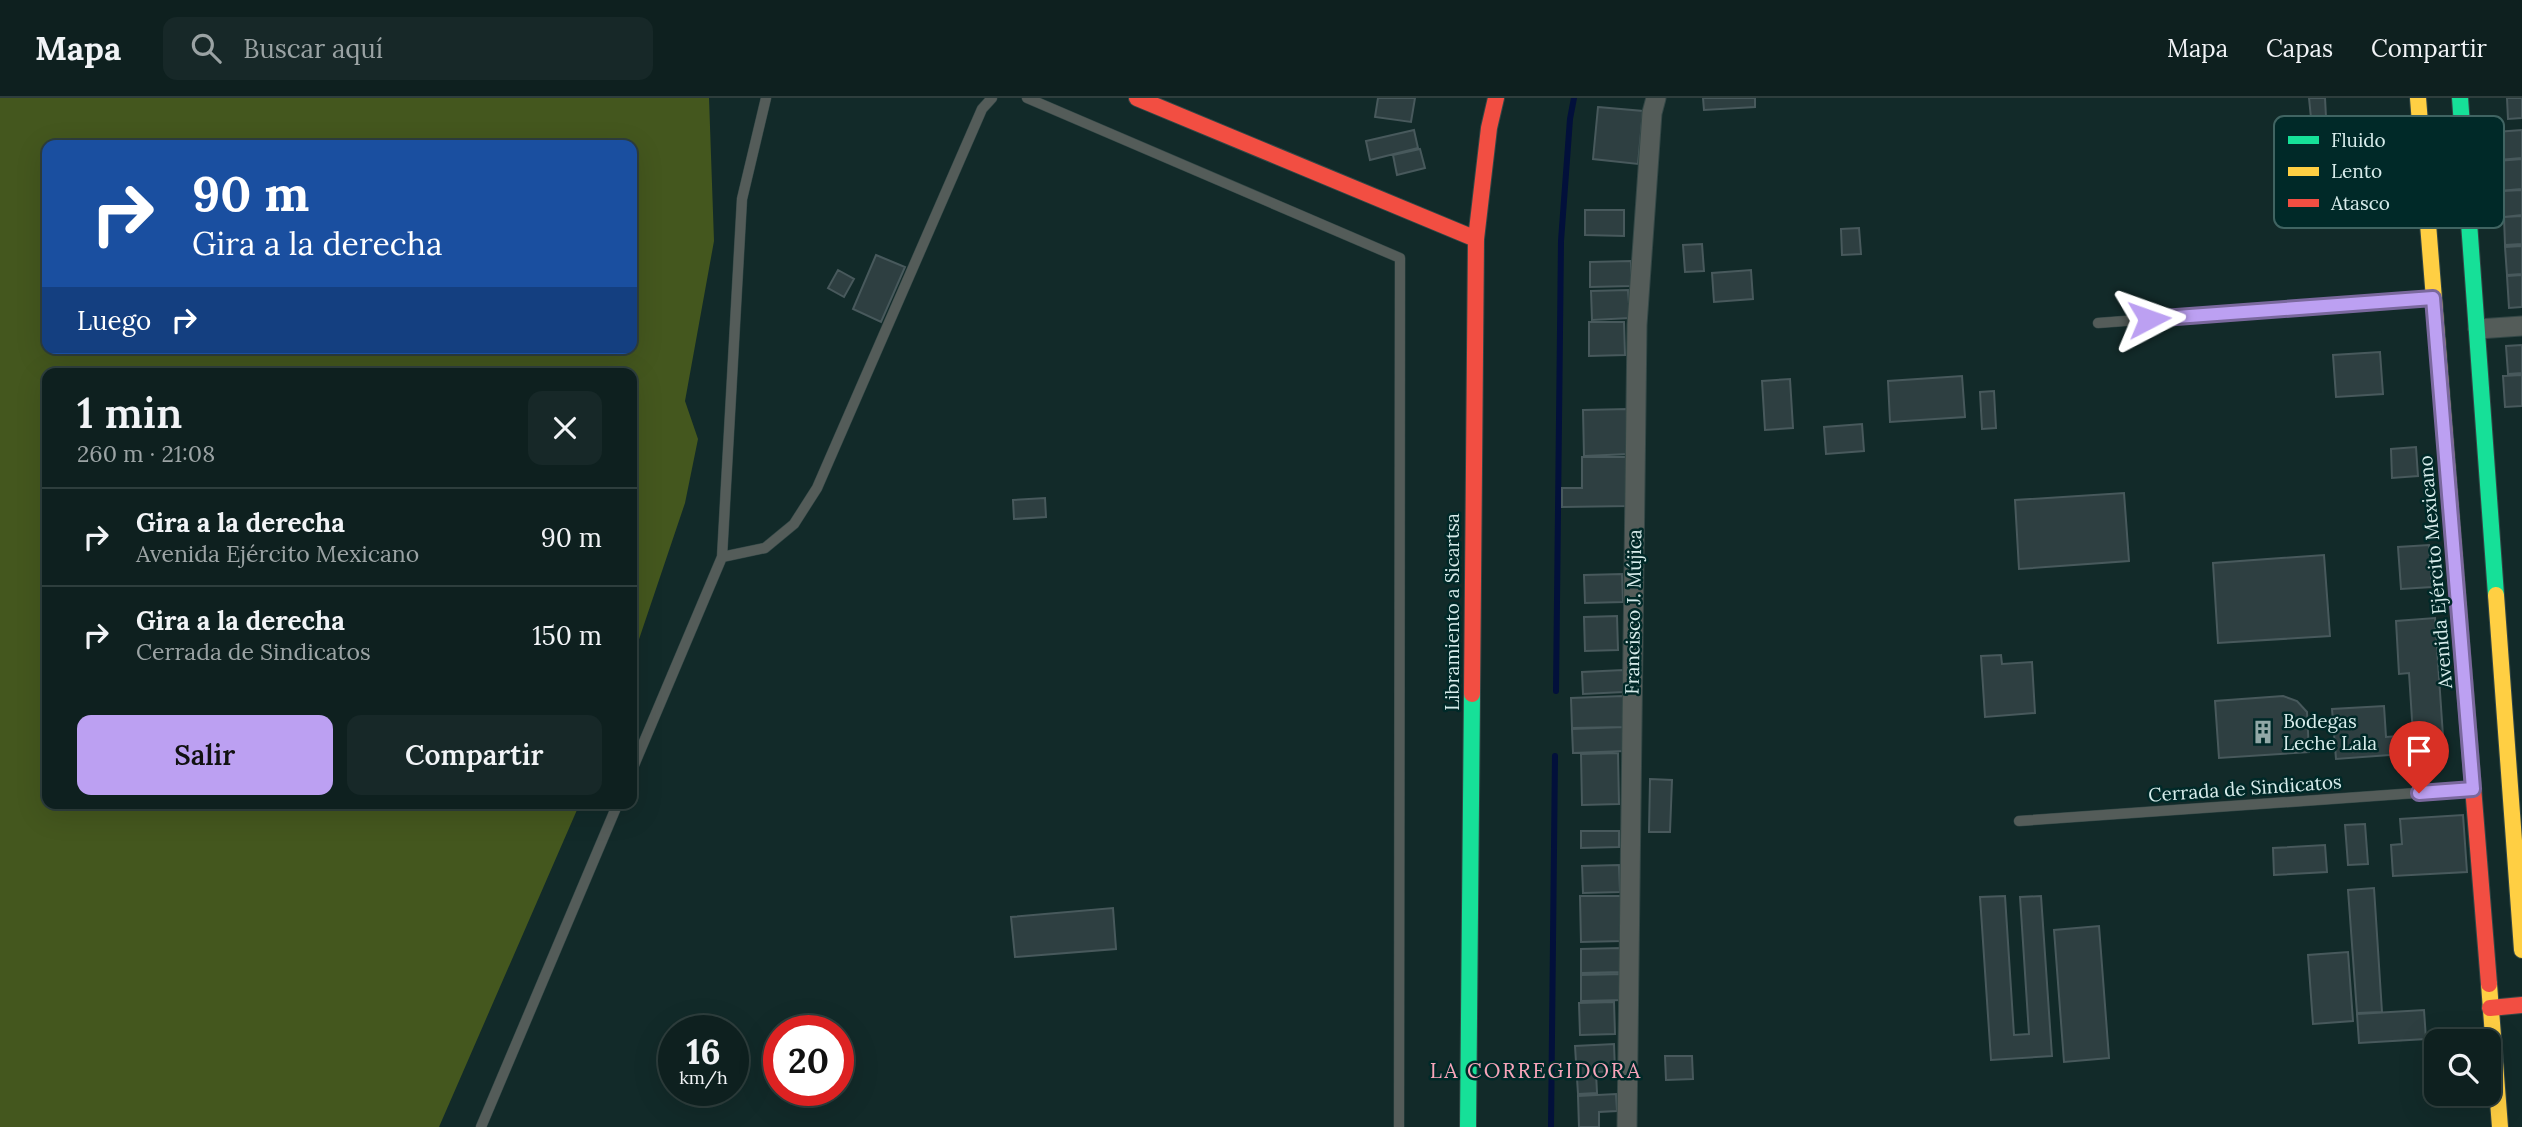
<!DOCTYPE html>
<html lang="es">
<meta charset="utf-8">
<style>
:root{--surface:#0e201f;--page:#172828;--text:#f1f3f6;--muted:#9ba3a4;--line:#2e3e3d;--accent:#bca0f2}
body{margin:0;font-family:Lora,serif;background:var(--page);color:var(--text);height:100vh;display:flex;flex-direction:column;font-size:26px;white-space:nowrap}
*{box-sizing:border-box;margin:0}
p{font-size:23px;color:var(--muted)}
.icon{flex:none;width:38px;height:38px;fill:none;stroke:currentColor;stroke-width:2;stroke-linecap:round;stroke-linejoin:round}
.map{position:relative;flex:1;overflow:hidden}
.panel{position:absolute;left:42px;top:270px;width:595px;height:441px;display:flex;flex-direction:column;background:var(--surface);border-radius:14px;box-shadow:0 7px 28px #0002,0 0 0 2px var(--line)}
.panel>*{flex:none}
.hud{position:absolute;left:42px;top:42px;width:595px;height:214px;border-radius:14px;box-shadow:0 7px 28px #0002,0 0 0 2px var(--line);background:#1a4fa0;color:#fff;overflow:hidden}
.controls{position:absolute;left:2424px;top:931px;display:grid;gap:14px}
.controls a{display:grid;place-items:center;width:77px;height:77px;border-radius:14px;background:var(--surface);box-shadow:0 7px 28px #0002,0 0 0 2px var(--line);font-size:35px}
.speed{position:absolute;left:658px;top:917px;display:flex;gap:14px;font-size:35px;font-weight:700;text-align:center}
.speed>*{display:grid;place-content:center;width:91px;height:91px;border-radius:50%;background:var(--surface);box-shadow:0 7px 28px #0002,0 0 0 2px var(--line);line-height:1}
.speed small{font-size:18px;font-weight:400}
.speed .limit{border:10px solid #d22;background:#fff;color:#111}
.pin{position:absolute;display:grid;place-items:center;width:60px;height:60px;color:#fff;margin:-72px -30px;border-radius:50% 50% 50% 0;rotate:-45deg;box-shadow:0 0 7px #0007}
.pin .icon{rotate:45deg}
.me{position:absolute;width:77px;margin:-38px;rotate:86deg;stroke-linejoin:round;filter:drop-shadow(0 0 5px #0008)}
.turn{display:flex;align-items:center;gap:24px;height:147px;padding:0 35px;font-size:32px}
.turn .icon{width:91px;height:91px;stroke-width:2.5}
.turn b{display:block;font-size:49px;line-height:60px}
.then{display:flex;align-items:center;height:66px;padding:0 35px;background:#0003;gap:14px;font-size:26px}
.round{display:grid;place-items:center;flex:none;width:74px;height:74px;border-radius:14px;background:var(--page)}
.head{display:flex;align-items:center;justify-content:space-between;height:119px;padding:0 35px}
h1{font-size:42px;font-weight:600;line-height:52px}
.action{display:flex;gap:14px;margin-top:auto;padding:14px 35px}
.action a{flex:1;height:80px;border-radius:14px;background:var(--accent);color:#111;font-size:28px;font-weight:600;line-height:80px;text-align:center}
.action a+a{background:var(--page);color:var(--text)}
ul{padding:0;list-style:none}
li{display:flex;align-items:center;gap:21px;height:98px;padding:0 35px;border-top:2px solid var(--line)}
li div{flex:1}
li b{display:block;font-size:26px}
li em{font-style:normal}
header{display:flex;align-items:center;gap:42px;box-sizing:border-box;height:98px;padding:0 35px;background:var(--surface);border-bottom:2px solid var(--line)}
header strong{font-size:33px}
nav{display:flex;gap:38px;margin-inline-start:auto;font-size:24px}
.search{width:490px;height:63px;background:var(--page);display:flex;align-items:center;gap:18px;box-sizing:border-box;padding:0 24px;border-radius:14px;color:var(--muted);font-size:26px}
.map>svg:first-child{display:block}
.green{fill:#44571e;fill-rule:evenodd}
.lines{fill:none;stroke-linecap:round;stroke-linejoin:round}
.stream{stroke:#02103b;stroke-width:6}
.building{fill:#2e3f41;stroke:#48595c;stroke-width:2}
.lane-casing{stroke:#334746;stroke-width:11}
.street-casing{stroke:#334746;stroke-width:21}
.fast-casing{stroke:#334746;stroke-width:18}
.slow-casing{stroke:#334746;stroke-width:18}
.jam-casing{stroke:#334746;stroke-width:18}
.lane{stroke:#545c59;stroke-width:10}
.street{stroke:#545c59;stroke-width:19}
.fast{stroke:#16e098;stroke-width:16}
.slow{stroke:#ffcf43;stroke-width:16}
.jam{stroke:#f24e42;stroke-width:16}
.route-casing{stroke:#7a689d;stroke-width:18}
.route{stroke:#bca0f2;stroke-width:12}
.labels{text-anchor:middle;dominant-baseline:central;stroke-width:5;stroke-linejoin:round;paint-order:stroke}
.street-label{font-size:19px;fill:#d7eceb;stroke:#002928}
.poi-label{font-size:19px;fill:#d7eceb;stroke:#002928;text-anchor:start}
.neighbourhood-label{font-size:21px;letter-spacing:2px;fill:#f7a5ba;stroke:#002928}
.key{fill:#002928;stroke:#406462;stroke-width:2}
.key-label{font-size:19px;fill:#d7eceb}
</style>
<header>
<strong>Mapa</strong>
<div class="search"><svg class="icon" aria-label="search" viewBox="0 0 24 24"><circle cx="10" cy="10" r="6"/><path d="M15 15l6 6"/></svg>Buscar aquí</div>
<nav><a>Mapa</a><a>Capas</a><a>Compartir</a></nav>
</header>
<div class="map">
<svg width="2522" height="1029" viewBox="0 0 2522 1029">
<rect width="100%" height="100%" fill="#122a29"/>
<!-- green -->
<path class="green" d="M0,0H709L714,143L685,303L698,341L685,405L632,562V275H47V705H580L439,1029H0ZM47,47H632V250H47Z"/>
<g class="lines">
<!-- stream -->
<path class="stream" d="M1556,593L1561,143L1570,21L1574,0
M1551,1029L1555,658"/>
</g>
<!-- building -->
<path class="building" d="M1378,0H1415L1411,24L1375,19Z
M1703,0H1755V9L1704,12Z
M2309,0H2325L2326,19L2311,20Z
M2507,0H2522V20L2508,21Z
M1598,9L1643,13L1638,66L1593,61Z
M1414,32L1418,50L1370,62L1366,43Z
M2522,32V60L2498,62L2496,34Z
M1420,51L1425,70L1397,77L1393,57Z
M2522,61V91L2498,93L2497,63Z
M2522,92V117L2504,119L2503,93Z
M1585,112H1624V138L1585,137Z
M2522,118V146L2505,147L2504,119Z
M1859,130L1861,156L1842,157L1841,131Z
M1702,146L1704,173L1685,174L1683,147Z
M2522,148V176L2507,177L2505,149Z
M876,157L905,169L881,224L853,211Z
M1631,163V188L1590,189V164Z
M838,172L854,181L844,199L828,190Z
M1751,172L1753,201L1714,204L1712,175Z
M2522,177V209L2509,210L2507,178Z
M1628,192L1630,220L1592,222L1591,193Z
M1589,224H1624L1625,257L1589,258Z
M2522,247V275L2508,276L2506,248Z
M2380,254L2383,296L2336,299L2333,257Z
M2522,277V308L2505,309L2503,278Z
M1962,278L1965,319L1890,324L1888,283Z
M1790,281L1793,330L1765,332L1762,283Z
M1994,293L1996,330L1982,331L1980,294Z
M1628,311L1629,356L1584,358L1583,312Z
M1862,326L1864,353L1826,356L1824,329Z
M2416,349L2418,378L2392,380L2391,351Z
M1582,359H1628L1629,408L1562,409V390H1582Z
M2124,395L2129,463L2019,471L2015,402Z
M1045,400L1046,419L1014,421L1013,402Z
M2429,447L2432,489L2401,491L2398,449Z
M2324,457L2330,538L2218,545L2213,465Z
M1622,476L1623,504L1585,505L1584,477Z
M1617,518L1618,552L1585,553L1584,519Z
M2435,520L2444,653L2336,661L2332,611L2384,608L2386,639L2413,637L2409,575L2399,576L2396,523Z
M2001,557L2002,566L2032,564L2035,615L1985,619L1981,558Z
M1623,572L1624,594L1583,596L1582,574Z
M1623,598L1624,629L1572,630L1571,600Z
M2283,598L2297,603L2307,614L2309,654L2219,660L2215,603Z
M1624,629L1625,653L1573,655L1572,631Z
M1618,655L1619,706L1582,707L1581,656Z
M1650,681L1672,682L1670,734H1649Z
M2463,717L2467,774L2393,778L2391,747L2402,746L2400,721Z
M2365,726L2368,766L2348,767L2345,727Z
M1581,733H1619V749L1581,750Z
M2325,747L2327,774L2274,777L2273,750Z
M1619,767L1620,794L1583,795L1582,768Z
M2374,790L2382,914L2357,915L2348,792Z
M1580,798H1621L1622,843L1581,844Z
M2005,798L2014,937L2029,936L2020,799L2041,798L2052,958L1991,962L1980,799Z
M1113,810L1116,851L1015,859L1011,819Z
M2099,828L2109,960L2064,964L2054,832Z
M1621,850V874L1581,875V851Z
M2348,854L2353,923L2313,926L2308,857Z
M1624,876V902L1581,903V877Z
M1614,904L1615,936L1580,937L1579,905Z
M2424,912L2426,941L2359,945L2357,916Z
M1614,946L1615,973L1596,974L1597,995L1578,996L1575,948Z
M1665,958H1692L1693,981L1666,982Z
M1616,996L1617,1013L1599,1014V1029H1579L1578,998Z"/>
<g class="lines">
<!-- lane casing -->
<g class="lane-casing">
<path id="lane" d="M1027,0L1400,160L1399,1029
M2098,225L2433,200
M722,459L765,450L794,426L817,390L982,11L992,0
M632,672L722,459L742,101L766,0
M2019,723L2472,691
M481,1029L618,705"/>
</g>
<!-- street casing -->
<g class="street-casing">
<path id="street" d="M2478,231L2522,228
M1627,1029L1637,227L1652,15L1656,0"/>
</g>
<!-- fast casing -->
<g class="fast-casing">
<path id="fast" d="M2460,0L2496,497
M1468,1029L1472,596"/>
</g>
<!-- slow casing -->
<g class="slow-casing">
<path id="slow" d="M2418,0L2462,553
M2496,497L2522,852
M2489,886L2500,1029"/>
</g>
<!-- jam casing -->
<g class="jam-casing">
<path id="jam" d="M1137,0L1476,141
M2462,553L2489,886
M1472,596L1476,141L1489,30L1496,0
M2490,910L2522,907"/>
</g>
<!-- lane -->
<use href="#lane" class="lane"/>
<!-- street -->
<use href="#street" class="street"/>
<!-- fast -->
<use href="#fast" class="fast"/>
<!-- slow -->
<use href="#slow" class="slow"/>
<!-- jam -->
<use href="#jam" class="jam"/>
</g>
<g class="lines">
<!-- route casing -->
<g class="route-casing">
<path id="route" d="M2149,221L2433,200L2473,691L2419,695"/>
</g>
<!-- route -->
<use href="#route" class="route"/>
</g>
<!-- icons -->
<defs>
<g id="building-bare" transform="scale(1.89)"><path d="M-4-6H4V6H1V3H-1V6H-4ZM-2.5-4.3h1.7v1.8h-1.7ZM.8-4.3h1.7v1.8H.8ZM-2.5-1h1.7V.8h-1.7ZM.8-1h1.7V.8H.8Z" fill="#92a8a7" stroke="#002928" stroke-width="2.5" paint-order="stroke"/></g>
</defs>
<g fill-rule="evenodd">
<use href="#building-bare" x="2263" y="634"/>
</g>
<g class="labels">
<!-- street labels -->
<g class="street-label">
<text transform="translate(2435 474) rotate(-95)">Avenida Ejército Mexicano</text>
<text transform="translate(1452 514) rotate(-90)">Libramiento a Sicartsa</text>
<text transform="translate(1633 514) rotate(-89)">Francisco J. Mújica</text>
<text transform="translate(2245 690) rotate(-4)">Cerrada de Sindicatos</text>
</g>
<!-- poi labels -->
<g class="poi-label">
<text x="2283" y="623">Bodegas<tspan x="2283" dy="22">Leche Lala</tspan></text>
</g>
<!-- neighbourhood labels -->
<g class="neighbourhood-label">
<text x="1536" y="972">LA CORREGIDORA</text>
</g>
</g>
<!-- legend -->
<rect x="2274" y="18" width="230" height="112" rx="10" class="key"/>
<rect x="2288" y="38" width="31" height="8" fill="#16e098"/>
<rect x="2288" y="69" width="31" height="9" fill="#ffcf43"/>
<rect x="2288" y="101" width="31" height="8" fill="#f24e42"/>
<g class="key-label">
<text x="2331" y="49">Fluido</text>
<text x="2331" y="80">Lento</text>
<text x="2331" y="112">Atasco</text>
</g>
</svg>
<div class="controls">
<a><svg class="icon" aria-label="search" viewBox="0 0 24 24"><circle cx="10" cy="10" r="6"/><path d="M15 15l6 6"/></svg></a>
</div>
<div class="speed"><div>16<small>km/h</small></div><div class="limit">20</div></div>
<div class="pin" style="left:2419px;top:695px;background:#d93025"><svg class="icon" aria-label="arrive" viewBox="0 0 24 24"><path d="M6 21V4h12l-3 4 3 4H6"/></svg></div>
<svg class="me" style="left:2149px;top:221px" viewBox="-20 -20 40 40"><path d="M0-17L14 15 0 8-14 15z" fill="#bca0f2" stroke="#fff" stroke-width="4"/></svg>
<div class="hud">
<div class="turn"><svg class="icon" aria-label="right" viewBox="0 0 24 24"><path d="M7 20v-9h11M14 6l5 5-5 5"/></svg><div><b>90 m</b>Gira a la derecha</div></div>
<div class="then">Luego<svg class="icon" aria-label="right" viewBox="0 0 24 24"><path d="M7 20v-9h11M14 6l5 5-5 5"/></svg></div>
</div>
<section class="panel">
<div class="head"><div><h1>1 min</h1><p>260 m · 21:08</p></div><a class="round"><svg class="icon" aria-label="close" viewBox="0 0 24 24"><path d="M6 6l12 12M18 6L6 18"/></svg></a></div>
<ul>
<li><svg class="icon" aria-label="right" viewBox="0 0 24 24"><path d="M7 20v-9h11M14 6l5 5-5 5"/></svg><div><b>Gira a la derecha</b><p>Avenida Ejército Mexicano</p></div><em>90 m</em></li>
<li><svg class="icon" aria-label="right" viewBox="0 0 24 24"><path d="M7 20v-9h11M14 6l5 5-5 5"/></svg><div><b>Gira a la derecha</b><p>Cerrada de Sindicatos</p></div><em>150 m</em></li>
</ul>
<div class="action"><a>Salir</a><a>Compartir</a></div>
</section>
</div>
